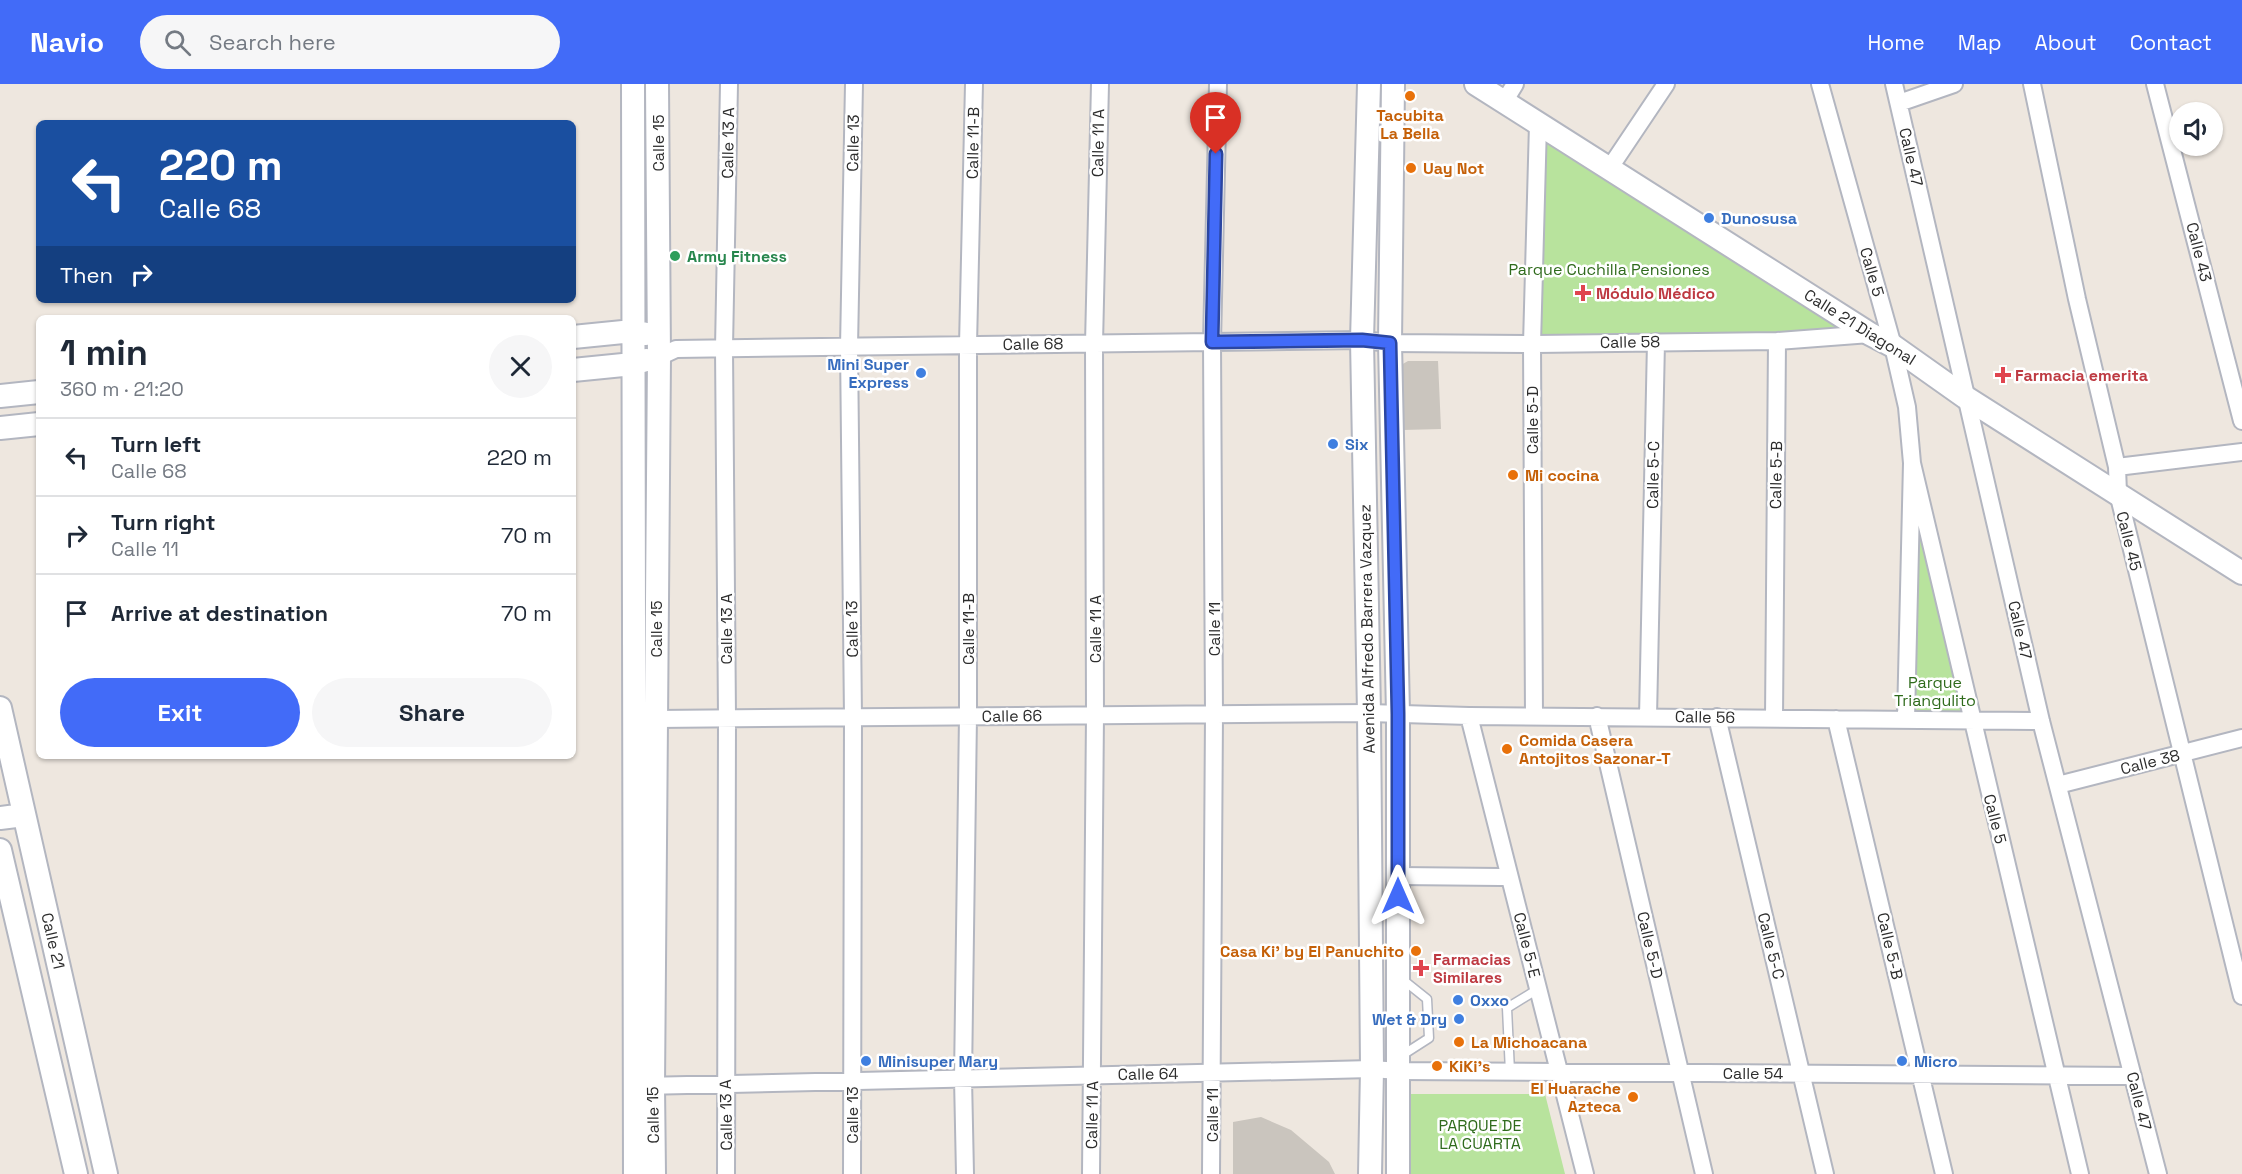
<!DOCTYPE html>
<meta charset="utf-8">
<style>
:root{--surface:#fff;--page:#f6f6f7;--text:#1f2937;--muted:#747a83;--line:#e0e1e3;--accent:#426bf8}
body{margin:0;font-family:"Space Grotesk",sans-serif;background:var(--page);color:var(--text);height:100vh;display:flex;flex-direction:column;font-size:22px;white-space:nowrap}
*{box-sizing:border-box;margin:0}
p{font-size:20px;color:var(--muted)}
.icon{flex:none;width:33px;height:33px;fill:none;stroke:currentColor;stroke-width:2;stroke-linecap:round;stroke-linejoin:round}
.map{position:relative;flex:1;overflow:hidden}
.panel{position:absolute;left:36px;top:231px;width:540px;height:444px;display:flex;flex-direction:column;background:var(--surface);border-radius:9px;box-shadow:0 2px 4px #0004}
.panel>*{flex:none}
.hud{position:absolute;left:36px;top:36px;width:540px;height:183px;border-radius:9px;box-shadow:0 2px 4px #0004;background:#1a4fa0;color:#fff;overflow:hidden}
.controls{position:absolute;left:2169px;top:18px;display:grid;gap:12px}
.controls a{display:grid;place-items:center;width:54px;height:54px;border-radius:50%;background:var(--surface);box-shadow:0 2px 4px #0004;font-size:30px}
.pin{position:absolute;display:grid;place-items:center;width:51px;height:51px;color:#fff;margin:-62px -26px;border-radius:50% 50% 50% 0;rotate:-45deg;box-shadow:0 0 6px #0007}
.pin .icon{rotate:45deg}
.me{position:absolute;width:66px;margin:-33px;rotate:0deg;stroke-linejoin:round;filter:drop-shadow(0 0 4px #0008)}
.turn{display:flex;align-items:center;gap:21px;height:126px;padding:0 24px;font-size:27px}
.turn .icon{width:78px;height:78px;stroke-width:2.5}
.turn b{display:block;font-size:42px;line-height:51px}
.then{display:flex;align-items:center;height:57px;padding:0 24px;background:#0003;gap:12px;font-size:22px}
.round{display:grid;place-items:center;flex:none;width:63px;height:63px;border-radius:32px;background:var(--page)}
.headline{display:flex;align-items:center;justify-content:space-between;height:102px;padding:0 24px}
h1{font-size:36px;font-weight:800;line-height:45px}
.action{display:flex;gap:12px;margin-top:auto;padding:12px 24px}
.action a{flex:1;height:69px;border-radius:36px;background:var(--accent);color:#fff;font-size:24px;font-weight:800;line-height:69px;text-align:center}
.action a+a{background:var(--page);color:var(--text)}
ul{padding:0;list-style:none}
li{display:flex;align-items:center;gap:18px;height:78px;padding:0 24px;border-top:2px solid var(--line)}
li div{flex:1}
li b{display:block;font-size:22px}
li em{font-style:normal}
header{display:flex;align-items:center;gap:36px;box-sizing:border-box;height:84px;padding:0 30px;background:var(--accent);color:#fff}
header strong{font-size:28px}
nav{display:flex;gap:33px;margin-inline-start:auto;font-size:21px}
.search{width:420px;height:54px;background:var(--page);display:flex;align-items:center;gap:15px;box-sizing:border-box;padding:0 21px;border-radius:33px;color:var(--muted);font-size:22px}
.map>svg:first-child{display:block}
.green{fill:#b8e39d}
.building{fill:#cac5be}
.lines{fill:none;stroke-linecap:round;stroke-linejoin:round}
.lane-casing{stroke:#b3b6c0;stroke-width:11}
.street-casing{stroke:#b3b6c0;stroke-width:20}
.secondary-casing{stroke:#b3b6c0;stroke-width:26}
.lane{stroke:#fff;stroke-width:8}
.street{stroke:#fff;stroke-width:16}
.secondary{stroke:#fff;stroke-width:22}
.route-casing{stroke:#2b46a1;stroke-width:15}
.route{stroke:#426bf8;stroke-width:10}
.food-dot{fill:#e8710a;stroke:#fff;stroke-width:2}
.shop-dot{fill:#3f7fe0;stroke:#fff;stroke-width:2}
.leisure-dot{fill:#2e9e5b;stroke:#fff;stroke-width:2}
.health-dot{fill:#e0444e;stroke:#fff;stroke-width:2}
.labels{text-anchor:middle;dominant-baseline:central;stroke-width:5;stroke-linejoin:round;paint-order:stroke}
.food-label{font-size:16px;font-weight:bold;fill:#c56008;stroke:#fff;text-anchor:start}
.street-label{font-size:16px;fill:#2d2d2d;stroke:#fff}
.shop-label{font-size:16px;font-weight:bold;fill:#366cbe;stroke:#fff;text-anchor:start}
.leisure-label{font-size:16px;font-weight:bold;fill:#27864d;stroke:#fff;text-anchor:start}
.park-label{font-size:16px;fill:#2f6b1c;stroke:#fff}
.health-label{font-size:16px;font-weight:bold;fill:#be3a42;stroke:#fff;text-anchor:start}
</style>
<header>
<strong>Navio</strong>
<div class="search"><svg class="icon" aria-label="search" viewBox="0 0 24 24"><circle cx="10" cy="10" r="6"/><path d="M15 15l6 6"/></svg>Search here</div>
<nav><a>Home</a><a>Map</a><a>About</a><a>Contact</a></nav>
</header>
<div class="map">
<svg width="2242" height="1090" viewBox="0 0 2242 1090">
<rect width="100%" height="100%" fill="#eee7df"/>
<!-- green -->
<path class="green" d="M1542,55L1628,109L1857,247L1536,260Z
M1917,427L1964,630H1911Z
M1405,1010H1545L1565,1090H1404Z"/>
<!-- building -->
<path class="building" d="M1408,277H1438L1441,345L1403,346L1401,281Z
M1261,1033L1291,1046L1329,1078L1335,1090H1233V1038Z"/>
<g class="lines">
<!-- lane casing -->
<g class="lane-casing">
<path id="lane" d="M1401,972L1429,954L1427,915L1402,895
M1510,988L1507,924L1538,905"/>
</g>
<!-- street casing -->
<g class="street-casing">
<path id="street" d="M1820,0L1893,262L1907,323L1912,379L1906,635
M1894,0L2041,637L2158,1090
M2032,0L2077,215L2117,383L2118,409L2242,912
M2155,0L2242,337
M1504,18L1515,0
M1899,19L1954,0
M1609,85L1666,0
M659,273L676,265L1362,256L1390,259L1536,260L1777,257L1870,250
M1912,379L2080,1090
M2117,383L2242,368
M1469,632L1585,1090
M1534,632L1532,260L1538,40
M1597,632L1704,1090
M1648,633L1656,258
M1717,633L1825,1090
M1774,634L1777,257
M656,635L1369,629L1469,632L2041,637
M1836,635L1944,1090
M2058,701L2242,654
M1398,792L1501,793L1509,792
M643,1002L1372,985L1399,987L2133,992
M726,1090L727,634L724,264L729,0
M852,1090L853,633L849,263L854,0
M965,1090L963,994L968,632V261L974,0
M1091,1090L1095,631L1094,260L1100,0
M1211,1090L1214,630L1212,258L1218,0"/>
</g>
<!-- secondary casing -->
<g class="secondary-casing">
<path id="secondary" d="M633,0L635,1090
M1369,0L1362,256L1369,629L1372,985L1370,1090
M1393,0L1390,259L1398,630V1090
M1476,0L1870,250L1893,262L1965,313L2242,489
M573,253L633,247L646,250
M573,286L633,280L646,276
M0,312L39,308
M0,344L39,340
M0,624L106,1090
M0,734L24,731
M0,766L76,1090
M654,1090L653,1002L659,273L657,0"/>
</g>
<!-- lane -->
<use href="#lane" class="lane"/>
<!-- street -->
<use href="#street" class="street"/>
<!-- secondary -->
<use href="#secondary" class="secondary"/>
</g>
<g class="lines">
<!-- route casing -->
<g class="route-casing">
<path id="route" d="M1216,70L1212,258L1362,256L1390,259L1398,630V812"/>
</g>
<!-- route -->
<use href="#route" class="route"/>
</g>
<!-- markers -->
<g class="food-dot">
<circle cx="1410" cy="12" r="6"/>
<circle cx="1411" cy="84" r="6"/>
<circle cx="1513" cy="391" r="6"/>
<circle cx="1507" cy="665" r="6"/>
<circle cx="1416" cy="867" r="6"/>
<circle cx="1459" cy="958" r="6"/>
<circle cx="1437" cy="982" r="6"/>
<circle cx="1633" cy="1013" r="6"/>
</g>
<g class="shop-dot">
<circle cx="1709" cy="134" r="6"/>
<circle cx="921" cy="289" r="6"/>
<circle cx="1333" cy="360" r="6"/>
<circle cx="1458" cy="916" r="6"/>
<circle cx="1459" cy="935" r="6"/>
<circle cx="866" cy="977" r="6"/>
<circle cx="1902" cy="977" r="6"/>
</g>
<circle class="leisure-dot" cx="675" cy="172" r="6"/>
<g class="health-dot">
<path d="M1580 200h6v6h6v6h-6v6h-6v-6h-6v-6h6z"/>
<path d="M2000 282h6v6h6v6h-6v6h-6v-6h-6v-6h6z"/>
<path d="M1418 875h6v6h6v6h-6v6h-6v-6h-6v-6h6z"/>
</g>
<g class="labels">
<!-- food labels -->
<g class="food-label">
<text x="1410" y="31" text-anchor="middle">Tacubita<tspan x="1410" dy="18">La Bella</tspan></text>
<text x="1423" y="84">Uay Not</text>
<text x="1525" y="391">Mi cocina</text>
<text x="1519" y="656">Comida Casera<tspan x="1519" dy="18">Antojitos Sazonar-T</tspan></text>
<text x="1404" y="867" text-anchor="end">Casa Ki' by El Panuchito</text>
<text x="1471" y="958">La Michoacana</text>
<text x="1449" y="982">KiKi's</text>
<text x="1621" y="1004" text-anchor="end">El Huarache<tspan x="1621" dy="18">Azteca</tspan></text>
</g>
<!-- street labels -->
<g class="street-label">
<text transform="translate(658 59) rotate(-90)">Calle 15</text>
<text transform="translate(728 59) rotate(-89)">Calle 13 A</text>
<text transform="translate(853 59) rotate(-89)">Calle 13</text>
<text transform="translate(973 59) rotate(-89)">Calle 11-B</text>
<text transform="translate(1098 59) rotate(-89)">Calle 11 A</text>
<text transform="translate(1911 73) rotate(77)">Calle 47</text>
<text transform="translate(2199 168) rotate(76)">Calle 43</text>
<text transform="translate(1872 188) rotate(74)">Calle 5</text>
<text transform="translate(1860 243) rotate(32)">Calle 21 Diagonal</text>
<text transform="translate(1630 258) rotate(-1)">Calle 58</text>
<text transform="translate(1033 260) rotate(-1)">Calle 68</text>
<text transform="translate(1532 336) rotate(-90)">Calle 5-D</text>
<text transform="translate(1653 391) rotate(-89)">Calle 5-C</text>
<text transform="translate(1776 391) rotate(-89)">Calle 5-B</text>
<text transform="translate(2129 457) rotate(76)">Calle 45</text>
<text transform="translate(656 545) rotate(-90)">Calle 15</text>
<text transform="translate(726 545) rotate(-90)">Calle 13 A</text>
<text transform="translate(852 545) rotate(-91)">Calle 13</text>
<text transform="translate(968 545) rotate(-90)">Calle 11-B</text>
<text transform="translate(1095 545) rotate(-90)">Calle 11 A</text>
<text transform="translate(1214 545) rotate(-90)">Calle 11</text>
<text transform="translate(1367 545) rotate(-91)">Avenida Alfredo Barrera Vazquez</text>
<text transform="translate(2020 546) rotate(77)">Calle 47</text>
<text transform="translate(1012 632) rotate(-1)">Calle 66</text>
<text transform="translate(1705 633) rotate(1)">Calle 56</text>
<text transform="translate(2150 678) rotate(-14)">Calle 38</text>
<text transform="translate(1995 735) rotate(76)">Calle 5</text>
<text transform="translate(53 857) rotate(77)">Calle 21</text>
<text transform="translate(1527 861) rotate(76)">Calle 5-E</text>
<text transform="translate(1650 861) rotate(77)">Calle 5-D</text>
<text transform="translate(1771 862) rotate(76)">Calle 5-C</text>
<text transform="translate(1890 862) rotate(77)">Calle 5-B</text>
<text x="1753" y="989">Calle 54</text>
<text transform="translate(1148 990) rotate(-1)">Calle 64</text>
<text transform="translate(2139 1017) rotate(76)">Calle 47</text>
<text transform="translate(653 1031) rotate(-91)">Calle 15</text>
<text transform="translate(726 1031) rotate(-91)">Calle 13 A</text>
<text transform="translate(852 1031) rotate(-90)">Calle 13</text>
<text transform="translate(1092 1031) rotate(-89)">Calle 11 A</text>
<text transform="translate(1212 1031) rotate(-90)">Calle 11</text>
</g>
<!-- shop labels -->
<g class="shop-label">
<text x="1721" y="134">Dunosusa</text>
<text x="909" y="280" text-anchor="end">Mini Super<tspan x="909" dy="18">Express</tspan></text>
<text x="1345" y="360">Six</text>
<text x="1470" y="916">Oxxo</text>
<text x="1447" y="935" text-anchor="end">Wet &amp; Dry</text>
<text x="878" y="977">Minisuper Mary</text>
<text x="1914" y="977">Micro</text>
</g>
<!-- leisure labels -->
<g class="leisure-label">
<text x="687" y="172">Army Fitness</text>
</g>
<!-- park labels -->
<g class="park-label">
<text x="1609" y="185">Parque Cuchilla Pensiones</text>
<text x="1935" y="598">Parque<tspan x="1935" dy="18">Triangulito</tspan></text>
<text x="1480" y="1041">PARQUE DE<tspan x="1480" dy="18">LA CUARTA</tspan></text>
</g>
<!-- health labels -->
<g class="health-label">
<text x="1596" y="209">Módulo Médico</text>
<text x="2015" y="291">Farmacia emerita</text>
<text x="1433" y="875">Farmacias<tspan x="1433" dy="18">Similares</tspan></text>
</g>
</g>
</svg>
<div class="controls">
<a><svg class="icon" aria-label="sound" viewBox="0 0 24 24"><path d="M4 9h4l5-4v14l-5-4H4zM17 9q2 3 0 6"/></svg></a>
</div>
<div class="pin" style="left:1216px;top:70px;background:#d93025"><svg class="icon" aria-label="arrive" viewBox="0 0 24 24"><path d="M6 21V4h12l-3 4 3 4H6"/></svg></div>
<svg class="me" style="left:1398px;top:812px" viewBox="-20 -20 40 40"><path d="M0-17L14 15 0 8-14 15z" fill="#426bf8" stroke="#fff" stroke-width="4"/></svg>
<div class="hud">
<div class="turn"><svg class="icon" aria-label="left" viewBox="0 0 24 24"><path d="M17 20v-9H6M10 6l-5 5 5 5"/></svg><div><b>220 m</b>Calle 68</div></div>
<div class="then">Then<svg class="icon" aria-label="right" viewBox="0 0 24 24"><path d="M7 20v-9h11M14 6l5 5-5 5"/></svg></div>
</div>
<section class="panel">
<div class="headline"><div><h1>1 min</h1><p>360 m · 21:20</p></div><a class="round"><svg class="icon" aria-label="close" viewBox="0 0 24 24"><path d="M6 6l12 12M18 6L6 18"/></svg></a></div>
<ul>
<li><svg class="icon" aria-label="left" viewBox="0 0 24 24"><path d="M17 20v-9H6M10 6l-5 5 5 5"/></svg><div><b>Turn left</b><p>Calle 68</p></div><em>220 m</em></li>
<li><svg class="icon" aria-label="right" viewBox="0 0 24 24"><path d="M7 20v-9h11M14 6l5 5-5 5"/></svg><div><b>Turn right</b><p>Calle 11</p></div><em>70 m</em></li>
<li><svg class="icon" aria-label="arrive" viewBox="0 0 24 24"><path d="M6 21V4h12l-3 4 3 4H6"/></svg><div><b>Arrive at destination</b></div><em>70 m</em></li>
</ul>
<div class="action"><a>Exit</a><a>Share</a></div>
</section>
</div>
